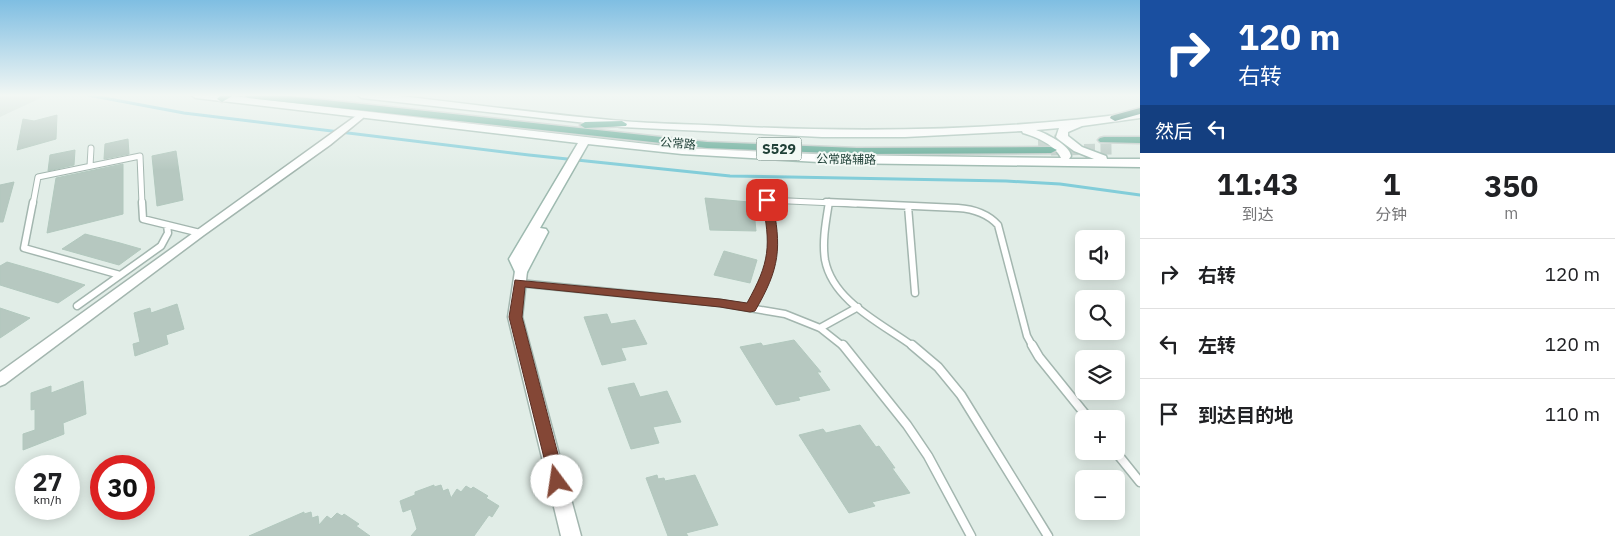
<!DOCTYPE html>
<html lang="zh">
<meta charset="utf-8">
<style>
:root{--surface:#fff;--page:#f2f2f2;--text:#202124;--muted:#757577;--line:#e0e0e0}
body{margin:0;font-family:"IBM Plex Sans","Noto Sans SC",sans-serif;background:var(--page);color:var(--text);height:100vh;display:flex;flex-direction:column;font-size:19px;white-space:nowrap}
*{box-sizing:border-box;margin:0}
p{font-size:16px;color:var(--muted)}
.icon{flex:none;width:28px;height:28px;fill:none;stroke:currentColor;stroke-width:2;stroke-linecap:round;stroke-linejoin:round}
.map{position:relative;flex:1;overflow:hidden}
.panel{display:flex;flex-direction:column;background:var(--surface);width:475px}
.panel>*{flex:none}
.top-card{background:#1a4fa0;color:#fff;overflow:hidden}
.controls{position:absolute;left:1075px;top:230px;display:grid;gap:10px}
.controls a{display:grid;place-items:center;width:50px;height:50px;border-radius:8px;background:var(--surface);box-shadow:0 2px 12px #0003;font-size:25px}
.speed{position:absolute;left:15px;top:455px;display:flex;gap:10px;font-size:25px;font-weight:700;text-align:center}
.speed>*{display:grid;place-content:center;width:65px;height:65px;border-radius:50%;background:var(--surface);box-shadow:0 2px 12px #0003;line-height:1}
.speed small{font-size:12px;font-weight:400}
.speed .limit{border:8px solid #d22;background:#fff;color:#111}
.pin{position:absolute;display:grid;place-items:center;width:42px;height:42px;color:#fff;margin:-21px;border-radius:10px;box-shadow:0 2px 8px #0006}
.me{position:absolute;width:55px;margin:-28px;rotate:346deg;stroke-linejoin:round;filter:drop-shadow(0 0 4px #0008)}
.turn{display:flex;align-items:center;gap:18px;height:105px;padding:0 15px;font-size:22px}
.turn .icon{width:65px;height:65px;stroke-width:2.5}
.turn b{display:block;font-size:35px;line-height:42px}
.then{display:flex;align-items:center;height:48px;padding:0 15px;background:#0003;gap:10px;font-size:19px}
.eta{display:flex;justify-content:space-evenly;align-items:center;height:85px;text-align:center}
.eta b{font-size:30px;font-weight:800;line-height:35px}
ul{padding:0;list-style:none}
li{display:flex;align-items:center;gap:15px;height:70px;padding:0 15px;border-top:1px solid var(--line)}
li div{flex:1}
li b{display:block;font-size:19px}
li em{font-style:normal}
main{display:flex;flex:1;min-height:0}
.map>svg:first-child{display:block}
.built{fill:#cfddd6}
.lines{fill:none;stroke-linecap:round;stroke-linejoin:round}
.stream{stroke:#82cdd9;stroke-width:3}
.building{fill:#b6c8c0;stroke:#b2c8be}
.primary-tunnel{stroke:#bacac4;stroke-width:11;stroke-dasharray:11 5.5;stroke-linecap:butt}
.service-far2-casing{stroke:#a3b6af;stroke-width:7}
.service-far1-casing{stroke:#a3b6af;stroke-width:9}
.service-casing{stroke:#a3b6af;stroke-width:11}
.minor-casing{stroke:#a3b6af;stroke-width:3}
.secondary-casing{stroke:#9ebab0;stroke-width:3}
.primary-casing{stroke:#c0cac7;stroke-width:3}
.motorway-casing{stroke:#c0cac7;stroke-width:3}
.service-far2{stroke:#fff;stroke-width:5}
.service-far1{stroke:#fff;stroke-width:6}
.service{stroke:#fff;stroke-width:8}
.minor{fill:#fff;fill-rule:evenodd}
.secondary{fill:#fff;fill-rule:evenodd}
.primary{fill:#60a894;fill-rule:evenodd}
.motorway{fill:#277060;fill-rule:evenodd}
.route{fill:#844736;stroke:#562e23}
.labels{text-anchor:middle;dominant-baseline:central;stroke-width:4;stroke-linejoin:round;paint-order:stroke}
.far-street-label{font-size:12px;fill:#1f4037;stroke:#f2f9f5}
.shield{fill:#f2f9f5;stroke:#5e7870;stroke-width:1}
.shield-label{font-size:14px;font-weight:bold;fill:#1f4037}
</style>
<main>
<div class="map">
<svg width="1140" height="536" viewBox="0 0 1140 536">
<rect width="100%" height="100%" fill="#e1ede7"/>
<!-- built -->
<path class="built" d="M0,95H40L45,96L0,117Z"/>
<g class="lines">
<!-- stream -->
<path class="stream" d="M88,95L184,113L529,155L730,176L1006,181L1060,184L1140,195"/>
</g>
<!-- building -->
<path class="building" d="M57,115L56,139L17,150L23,119L34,121Z
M128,139L129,154L104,159L105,144Z
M75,150L74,165L48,171L50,155Z
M176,151L183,200L157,206L152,156Z
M123,164V214L47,233L56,178Z
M14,182L3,222H0V185Z
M705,198L749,202L751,211H754L756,231L710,230Z
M85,234L120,243L141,249L119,265L62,249Z
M724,251L757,260L750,283L714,275Z
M7,262L42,272L85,285L58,303L0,285V266Z
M177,304L184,329L166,335L168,344L135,356L133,344L140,342L134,313L150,308L151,313Z
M0,308L30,318L0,338Z
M607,314L611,324L635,320L647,344L621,348L626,360L602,365L584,317Z
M794,340L821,372H817L830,390L798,397L800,400L776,405L740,347L761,343L763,346Z
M83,381L86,414L63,423L64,434L23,450V434L35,430V409L31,410V393L51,386V393Z
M634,383L640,397L667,391L681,422L653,427L659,443L631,449L608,388Z
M860,425L876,447L879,446L895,468H892L910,493L872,502L875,506L849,513L799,435L823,429L826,433Z
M657,475L658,479L664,478L665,481L695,475L718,525L686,533L688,536H668L646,478Z
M434,485V487L441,485L443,491L448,489L451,498L457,489L461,492L466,486L471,489L473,487L488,496L486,498L499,506L492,517L489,515L474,536H411L417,529L411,509L403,512L400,501L415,495V492Z
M304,512V514L311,512L312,518L318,516L319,525L327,516L331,519L337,513L342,516L344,514L359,524L356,526L370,536H249Z"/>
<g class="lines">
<!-- primary-tunnel -->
<path class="primary-tunnel" d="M1038,141L1062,140
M1051,150L1117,149"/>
<!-- service-far2 casing -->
<g class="service-far2-casing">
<path id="service-far2" d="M90,166L91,148
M33,204L38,177L140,156L142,204
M768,204L767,200L856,204"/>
</g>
<!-- service-far1 casing -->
<g class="service-far1-casing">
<path id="service-far1" d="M33,202L24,248L120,275
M142,202L143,219L200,233
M826,202L958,208C974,209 987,213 998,225L1027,336L1033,347
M829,202C826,221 822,241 825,260C833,302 883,324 914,347
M908,206L915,293
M519,283L720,303L785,314L820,328L844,347
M77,306L161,246L168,233L167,225
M750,308C773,270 777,245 768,202
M820,328L858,307"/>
</g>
<!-- service casing -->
<g class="service-casing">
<path id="service" d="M843,345L907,425L928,456L971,536
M912,345L938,367L961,395L1048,536
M1032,345L1039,357L1089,419
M1115,451L1140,482"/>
</g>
<!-- minor casing -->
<g class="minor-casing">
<path id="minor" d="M360,113L363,114V118L330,145L204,235L5,384L0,386V372Z
M521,267L527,271L522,317L581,536H561L508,317L515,271Z"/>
</g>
<!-- secondary casing -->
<g class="secondary-casing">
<path id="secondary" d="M191,95H223L682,148L836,155L1061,158C1055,145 1037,137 1023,133L1022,131L905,137H822L622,127L362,98L357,95H392C468,104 545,114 621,121C656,124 691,124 726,126C865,133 1002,131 1140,112V118L1082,126L1068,132V136L1082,147L1106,156L1107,159H1140V167L836,163L682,154L588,144L540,228L546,229L548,232L526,274H516L509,259L578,143L196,98ZM1059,128L1056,137L1058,139L1074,151L1094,159H1069L1071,156C1070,145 1045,133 1036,130Z"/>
</g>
<!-- primary casing -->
<g class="primary-casing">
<path id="primary" d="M221,95H234L222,102L217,99Z
M243,95H279L707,142L857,148L1051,147L1057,150L1051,153L857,154L707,148L248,98Z
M622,121L627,124L626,126L585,128L580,125L585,122Z
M1104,137H1140V143L1100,142L1098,140L1100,138Z"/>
</g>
<!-- motorway casing -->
<g class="motorway-casing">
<path id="motorway" d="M1140,108V114L1115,121L1110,118L1111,116Z"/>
</g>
<!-- service-far2 -->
<use href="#service-far2" class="service-far2"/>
<!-- service-far1 -->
<use href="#service-far1" class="service-far1"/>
<!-- service -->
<use href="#service" class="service"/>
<!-- minor -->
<use href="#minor" class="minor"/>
<!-- secondary -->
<use href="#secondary" class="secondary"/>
<!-- primary -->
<use href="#primary" class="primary"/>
<!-- motorway -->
<use href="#motorway" class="motorway"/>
</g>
<!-- sky -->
<linearGradient id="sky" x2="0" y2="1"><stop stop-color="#7fbee2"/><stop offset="0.56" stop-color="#f2f7f4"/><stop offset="1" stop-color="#f2f7f4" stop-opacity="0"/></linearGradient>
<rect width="1140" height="170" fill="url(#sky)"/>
<!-- route -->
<path class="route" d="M767,197L772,200C782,248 780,268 755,311L750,312L720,307L525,287L522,317L565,481L563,486L557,489L551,486L509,317L515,280L720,299L747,303C770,262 771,246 762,200Z"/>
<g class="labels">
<!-- far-street labels -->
<g class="far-street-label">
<text transform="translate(678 143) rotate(5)">公常路</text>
<text transform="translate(846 159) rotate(1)">公常路辅路</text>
</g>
<!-- shield labels -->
<rect class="shield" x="756.5" y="137.5" width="45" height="23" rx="4"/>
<g class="shield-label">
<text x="779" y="149">S529</text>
</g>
</g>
</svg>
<div class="controls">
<a><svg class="icon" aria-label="sound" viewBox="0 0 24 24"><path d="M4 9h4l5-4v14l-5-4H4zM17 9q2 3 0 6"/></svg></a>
<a><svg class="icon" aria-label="search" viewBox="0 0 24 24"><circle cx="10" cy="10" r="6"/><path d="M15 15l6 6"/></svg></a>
<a><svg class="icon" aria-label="layers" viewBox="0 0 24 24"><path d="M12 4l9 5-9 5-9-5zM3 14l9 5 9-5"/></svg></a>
<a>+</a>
<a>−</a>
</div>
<div class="speed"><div>27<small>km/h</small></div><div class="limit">30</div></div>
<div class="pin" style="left:767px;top:200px;background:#d93025"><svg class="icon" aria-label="arrive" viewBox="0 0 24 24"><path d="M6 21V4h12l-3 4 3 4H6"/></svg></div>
<svg class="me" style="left:557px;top:481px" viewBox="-20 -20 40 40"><circle r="19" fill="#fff"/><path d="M0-13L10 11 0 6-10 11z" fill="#844736"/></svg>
</div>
<section class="panel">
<div class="top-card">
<div class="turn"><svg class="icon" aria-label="right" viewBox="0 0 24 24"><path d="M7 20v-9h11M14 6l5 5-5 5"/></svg><div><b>120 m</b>右转</div></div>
<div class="then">然后<svg class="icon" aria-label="left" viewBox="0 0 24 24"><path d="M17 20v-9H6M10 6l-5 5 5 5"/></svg></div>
</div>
<div class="eta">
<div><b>11:43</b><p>到达</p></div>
<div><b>1</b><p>分钟</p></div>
<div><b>350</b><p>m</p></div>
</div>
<ul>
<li><svg class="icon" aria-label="right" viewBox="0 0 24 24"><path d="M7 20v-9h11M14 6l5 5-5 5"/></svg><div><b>右转</b></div><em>120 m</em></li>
<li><svg class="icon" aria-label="left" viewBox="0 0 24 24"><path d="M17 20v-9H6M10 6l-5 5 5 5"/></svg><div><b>左转</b></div><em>120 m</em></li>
<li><svg class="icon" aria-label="arrive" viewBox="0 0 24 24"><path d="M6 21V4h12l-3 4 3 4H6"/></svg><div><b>到达目的地</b></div><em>110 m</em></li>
</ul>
</section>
</main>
